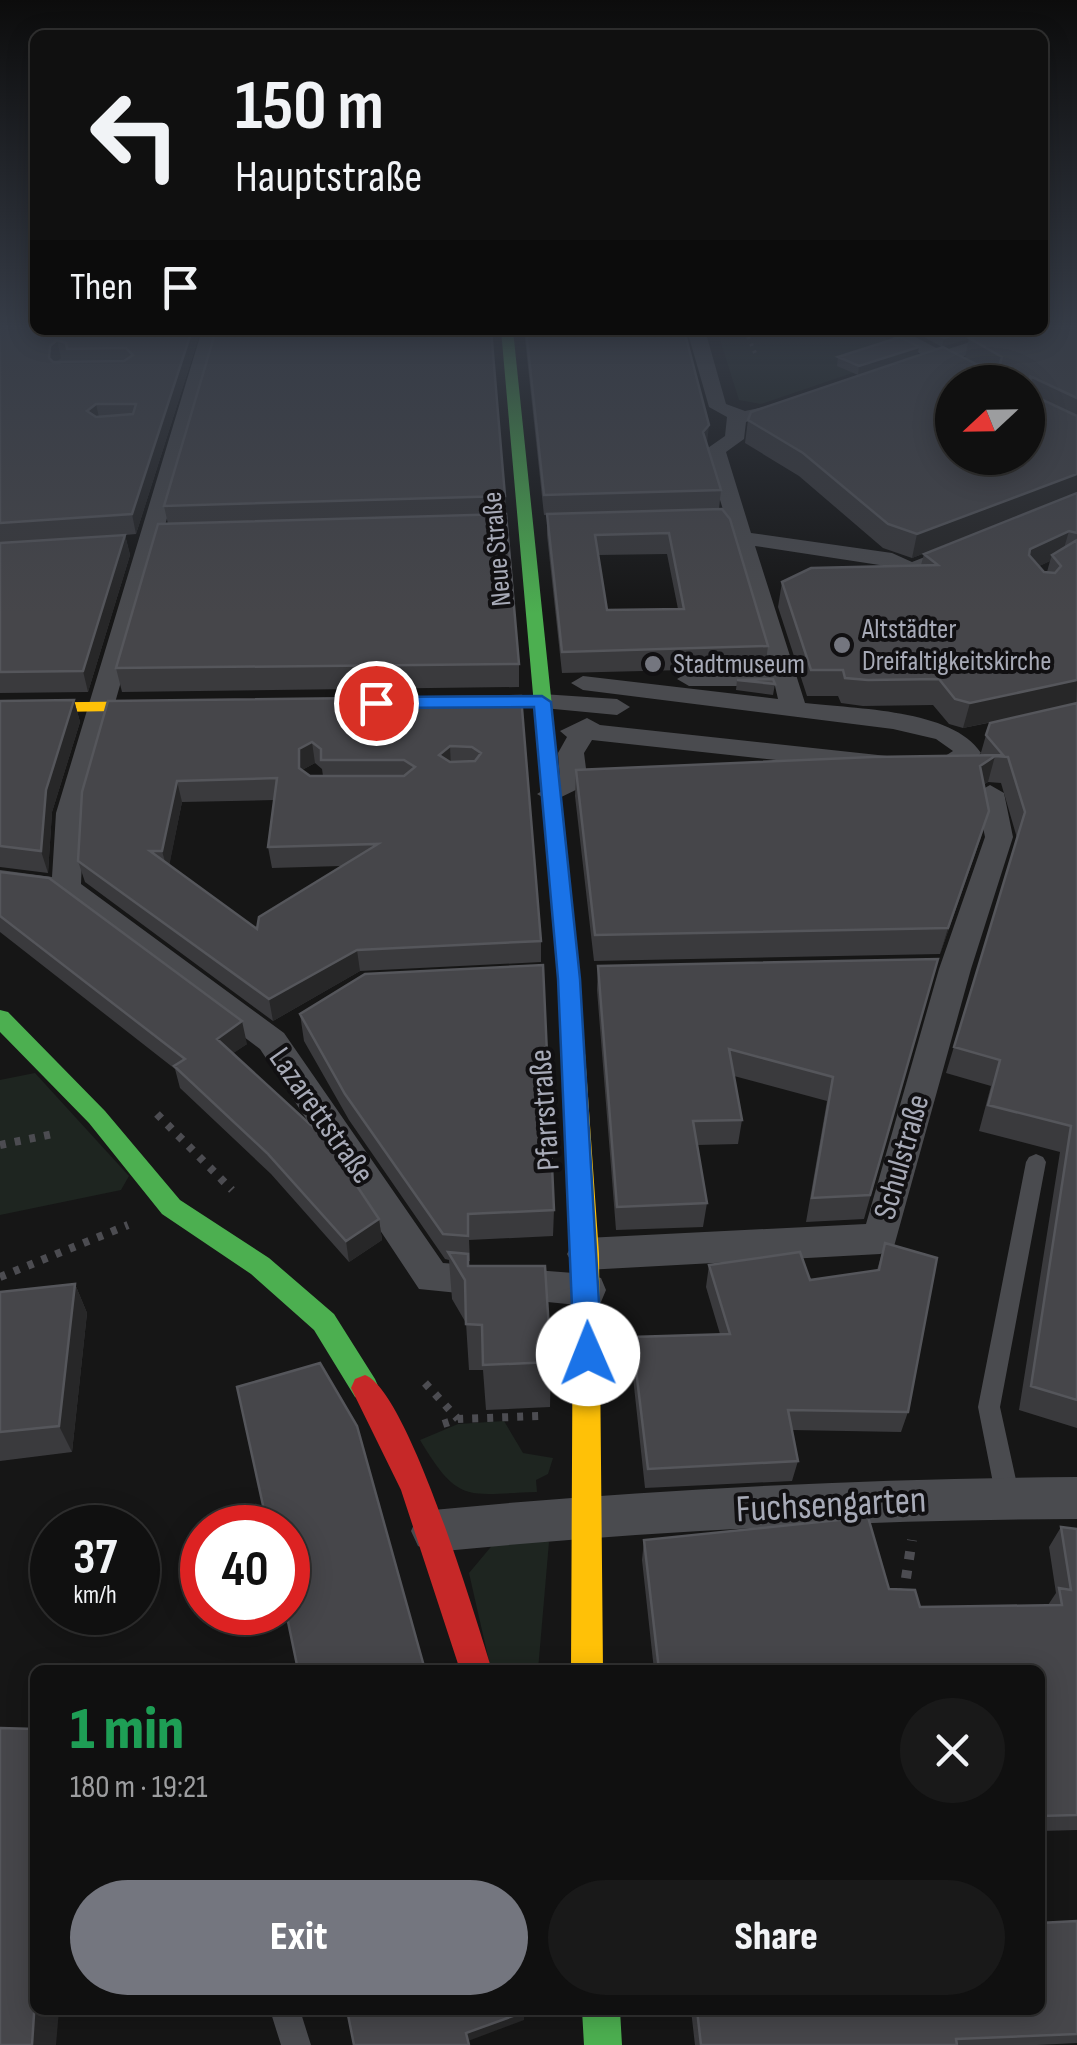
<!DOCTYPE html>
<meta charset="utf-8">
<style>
:root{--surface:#101010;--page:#191919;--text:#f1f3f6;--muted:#9c9d9f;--line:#303030;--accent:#74767f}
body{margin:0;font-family:"Sofia Sans Condensed",sans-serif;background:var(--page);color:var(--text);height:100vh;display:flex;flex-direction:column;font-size:38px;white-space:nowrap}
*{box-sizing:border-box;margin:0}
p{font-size:32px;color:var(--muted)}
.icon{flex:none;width:55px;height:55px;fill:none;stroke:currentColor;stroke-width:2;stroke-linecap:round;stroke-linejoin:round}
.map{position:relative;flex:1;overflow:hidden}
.panel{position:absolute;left:30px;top:1665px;width:1015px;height:350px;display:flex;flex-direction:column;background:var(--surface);border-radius:15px;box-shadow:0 5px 25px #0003,0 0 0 2px var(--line)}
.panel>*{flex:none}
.hud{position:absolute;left:30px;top:30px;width:1018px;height:305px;border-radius:15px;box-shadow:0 5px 25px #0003,0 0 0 2px var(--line);background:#101010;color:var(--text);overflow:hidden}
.needle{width:65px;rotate:248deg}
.controls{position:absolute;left:935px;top:365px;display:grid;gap:20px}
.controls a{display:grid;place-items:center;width:110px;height:110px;border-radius:50%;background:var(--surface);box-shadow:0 5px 25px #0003,0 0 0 2px var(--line);font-size:50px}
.speed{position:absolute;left:30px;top:1505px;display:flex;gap:20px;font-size:50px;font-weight:700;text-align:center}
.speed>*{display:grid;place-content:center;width:130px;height:130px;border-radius:50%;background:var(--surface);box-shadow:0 5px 25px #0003,0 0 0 2px var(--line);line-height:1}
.speed small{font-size:25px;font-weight:400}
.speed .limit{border:15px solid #d22;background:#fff;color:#111}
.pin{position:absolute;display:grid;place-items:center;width:85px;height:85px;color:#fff;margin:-42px;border:5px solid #fff;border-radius:50%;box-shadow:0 2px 10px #0007}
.me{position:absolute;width:110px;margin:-55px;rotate:359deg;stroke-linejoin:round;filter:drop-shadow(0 0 8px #0008)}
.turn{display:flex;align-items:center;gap:35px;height:210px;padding:0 40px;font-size:45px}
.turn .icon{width:130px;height:130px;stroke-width:2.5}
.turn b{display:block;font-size:70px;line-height:85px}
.then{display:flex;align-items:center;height:95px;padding:0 40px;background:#0003;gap:20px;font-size:38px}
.round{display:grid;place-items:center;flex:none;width:105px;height:105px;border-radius:52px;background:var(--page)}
.overview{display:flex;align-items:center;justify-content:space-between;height:170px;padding:0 40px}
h1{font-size:60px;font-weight:800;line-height:75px;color:#1e9e55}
.action{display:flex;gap:20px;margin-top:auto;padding:20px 40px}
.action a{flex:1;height:115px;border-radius:60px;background:var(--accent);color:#fff;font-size:40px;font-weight:800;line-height:115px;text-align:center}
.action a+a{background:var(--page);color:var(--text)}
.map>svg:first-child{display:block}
.green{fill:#1e2520}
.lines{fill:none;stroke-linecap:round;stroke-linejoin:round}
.path-far2{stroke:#4c4c51;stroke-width:4;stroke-dasharray:2.5 5;stroke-linecap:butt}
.path-far1{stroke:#4c4c51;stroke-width:8;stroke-dasharray:6 9;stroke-linecap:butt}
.path{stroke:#4c4c51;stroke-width:10;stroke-dasharray:8 11;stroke-linecap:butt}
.lane{fill:#4a4b4f;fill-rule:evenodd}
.street{fill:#4a4b4f;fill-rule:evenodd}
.fast{fill:#4caf50;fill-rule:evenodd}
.slow{fill:#ffc107;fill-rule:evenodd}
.jam{fill:#c62828;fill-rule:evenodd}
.wall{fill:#3a3a3d;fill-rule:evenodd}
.shaded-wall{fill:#272728}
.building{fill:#46464a;stroke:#55565b;stroke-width:2.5;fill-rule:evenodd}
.route{fill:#1a73e8;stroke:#114b97;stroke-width:2.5}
.poi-dot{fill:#74767f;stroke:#111012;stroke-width:4}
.labels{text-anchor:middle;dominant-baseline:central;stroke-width:8;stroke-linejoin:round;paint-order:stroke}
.far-street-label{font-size:28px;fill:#a7aab7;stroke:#111012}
.far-poi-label{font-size:28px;fill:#a7aab7;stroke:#111012;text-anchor:start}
.street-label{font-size:32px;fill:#a7aab7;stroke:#111012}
.near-street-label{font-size:38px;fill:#a7aab7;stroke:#111012}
</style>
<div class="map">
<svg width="1077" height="2045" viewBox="0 0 1077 2045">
<rect width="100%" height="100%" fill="#161616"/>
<!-- green -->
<path class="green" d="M717,330H871L911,353L761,404L739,400Z
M35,1073L129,1176L121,1190L0,1215V1080Z
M504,1421L523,1453L553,1458L548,1474L536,1480L537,1492C466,1494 459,1505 420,1440L458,1424Z
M540,1538L549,1542L538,1670H491L469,1573L495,1542Z"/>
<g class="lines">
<!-- path-far2 -->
<path class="path-far2" d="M745,330L756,355"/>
<!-- path-far1 -->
<path class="path-far1" d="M157,1114L232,1190
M0,1145L53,1134
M0,1277L128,1225
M425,1383L458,1419
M443,1424L458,1419L539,1416"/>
<!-- path -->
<path class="path" d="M903,1597L912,1540"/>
<!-- lane -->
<path class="lane" d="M1036,1154L1043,1157L1046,1162L1000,1407L1020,1498L1016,1506L1008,1509L1000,1506L996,1498L978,1407L1026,1162L1029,1157Z
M270,2010H300L311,2045H281Z"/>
<!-- street -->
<path class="street" d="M202,330H220L84,813L81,884L284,1033L443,1263L587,1274L601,1278L606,1290L601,1302L587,1306L419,1289L260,1049L58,897L0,890V870L52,877L56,813Z
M687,330H705L726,404L745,411L788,402L797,408L746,422L744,439L726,452L751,533L892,553L912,562L940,551L951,558L911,577L886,566L755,546L805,703C855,709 953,709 981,753L957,772L915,775L592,740L584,753L588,784L551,802L537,794L560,780L558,753L567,737L560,731L587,718L600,725L915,759L942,758L953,751L936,739L893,729L583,690L571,683L583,676L778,699L775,686H689L677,679L689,672H770L731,538L722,525H690L679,519L690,513H724L705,450L725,436L727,417L709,407Z
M880,330H902L942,351L1008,330H1034L956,359L995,382H973L939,364L909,370V362L926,357Z
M542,694L617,699L630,707L617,715L533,707L529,702L533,697Z
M990,785L1004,793L1013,837L971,969L893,1250L880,1254L586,1270L573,1265L567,1254L573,1243L586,1238L866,1224L939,969L985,837L976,793Z
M1077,1477V1519C862,1520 647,1531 433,1552L418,1546L411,1531L418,1516L433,1510C647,1489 862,1479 1077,1477Z"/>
<!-- fast -->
<path class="fast" d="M501,330H513L579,967L568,974L557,967Z
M0,1010L8,1012L105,1111L180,1200L269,1258L334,1314L375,1379L379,1388L375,1397L365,1401L355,1397L314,1330L251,1274L162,1214L89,1123L0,1032Z
M582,2010H620L622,2045H584Z"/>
<!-- slow -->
<path class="slow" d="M168,701L174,702V710L0,713V703Z
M568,960L579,967L599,1254L603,1670H571L573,1254L557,967Z"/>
<!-- jam -->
<path class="jam" d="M365,1375C408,1391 476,1619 492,1670H460L401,1490L351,1388L355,1379Z"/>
</g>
<!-- wall -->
<path class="wall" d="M0,327L35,330H201L136,534L125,535L130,555L88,692L0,693Z
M1077,327V1428L1019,1410L1060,1152L979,1131L991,1086L946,1073L1017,838L1001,783L988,782L983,785L981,837L940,954L594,961L575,796L576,770L980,756L986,735L1013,718L963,728L949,724L933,705L863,706L841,703L838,696H807L778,607L782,582L921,565L924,554L943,546L912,558L883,548L799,476L745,443L748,420L858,375L837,366L838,357L919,347L917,355L942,347L924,337L925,330H972L943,347L965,358L969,338ZM1050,561L1047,572H1044L1039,566Z
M524,330H684L707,444L721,490L719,509L768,646L765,668L562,673L547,535V515H544ZM667,554L678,609L607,610L598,555Z
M505,496L519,664V687L122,692L116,668L168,524L164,506Z
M737,680L775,684L773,695L736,690Z
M521,696L541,941V962L360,971L273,1021L85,882L78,861L82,792ZM315,763L322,769L323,776H310L302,770ZM274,800L268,847L272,868L341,866L257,929L169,865L182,802Z
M74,700L80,722L52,812L48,873L0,867V701Z
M0,872L247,1044L233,1053L379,1219L382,1240L349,1262L271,1174L180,1088L175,1069L0,932Z
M938,959L864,1219L806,1222L827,1101L734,1076L742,1120L738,1144L697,1145L707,1203L703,1227L616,1230L597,990L598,966Z
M300,1014L554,1210L553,1236L469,1240L470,1261H468V1266L551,1362L550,1407L486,1410L483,1370H469L466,1323L452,1299L449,1260L445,1259L349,1120L304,1041Z
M885,1243L908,1412L901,1432L792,1430L798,1461L792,1481L645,1488L631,1359L632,1337L720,1334L706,1287L709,1265L810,1280L877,1270Z
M75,1284L87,1313L72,1452L0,1461V1292Z
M1061,1527L1077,1529V1830L1040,1831V1670H654L642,1560L644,1540L889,1589L920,1607L1048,1605L1056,1593L1049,1547Z
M1077,1921V2043L1037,2045H695L691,2010H1040Z"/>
<!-- shaded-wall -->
<path class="shaded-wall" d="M192,330H201L136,534L132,514Z
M972,330L971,338L942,347L944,338Z
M57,340L61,358L54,364L49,358L50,346Z
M919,347L917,356L858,375L859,366Z
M96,404L100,422L87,411Z
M709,425L707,444L701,451L703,432Z
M1077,474V495L912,558L917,534Z
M1069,531L1062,555H1052L1050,561L1023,574L1030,549Z
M125,535L130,555L88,692L83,671Z
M1077,680L1076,704L963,728L970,703Z
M74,700L80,722L52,812L48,873L41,851L46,790Z
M312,742L315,763L302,770L299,768V749Z
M450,746L451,767L439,755Z
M995,756L988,782L973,791L980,766Z
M177,781L182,802L168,872L162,851Z
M989,811L981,837L940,954L948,928Z
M357,950L360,971L273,1021L269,999Z
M242,1021L247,1044L222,1061L217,1039Z
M379,1219L382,1240L349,1262L346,1241Z
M75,1284L87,1313L72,1452L59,1426Z
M35,1999V2010H59L56,2045H32Z
M524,2012V2020L468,2041L466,2033Z"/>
<!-- building -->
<path class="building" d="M0,327H35V330H192L132,514L0,523ZM57,340L66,343L67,349L126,348L133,355L124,361L53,362L49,358L50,346ZM96,404H136L133,414L96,417L87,411Z
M1042,327H1077V398L1030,376L1032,395L1077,416V474L917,534L888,524L803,453L748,420L751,412L943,347L976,364H1000L1002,357L969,338L996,330H1042ZM952,382H1028V458H952Z
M216,330H491L505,496L164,506Z
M526,330H684L709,425L703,432L721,490L544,495Z
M928,330H970L944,338Z
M900,337L919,347L859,366L838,357Z
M1077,493V533L1069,531L1030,549L1029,555L1044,572L1055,573L1061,566L1052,555L1077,540V680L970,703L955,699L939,679L868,680L845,678L843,670H811L782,582L811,568L938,565L924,554Z
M722,509L730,519L768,646L562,652L547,514ZM669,533L684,609L607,610L595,535Z
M506,514L519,664L116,668L158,524Z
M125,535L83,671L0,672V543Z
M773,679L775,684L737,680Z
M521,696L541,941L357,950L269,999L78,861L82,792L108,701ZM312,742L321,749V760H404L415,767L404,776H310L299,768V749ZM450,746L472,747L481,753L475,761L450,762L439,755ZM277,778L268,847L378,844L259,917L257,929L150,851H162L177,781Z
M74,700L46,790L41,851L0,846V701Z
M1077,703V1400L1031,1386L1071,1126L988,1105L1000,1060L954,1047L1025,812L1008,757L995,756L980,766L989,811L948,928L595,935L576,770L873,757L1003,755L986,735L990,723Z
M0,872L49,878L242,1021L217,1039L325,1138L379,1219L346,1241L267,1153L174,1066L185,1059L0,916Z
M938,959L870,1195L812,1198L833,1077L729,1049L742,1120L693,1121L707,1203L617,1207L598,966Z
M543,965L554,1210L468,1214V1236L443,1234L345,1094L300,1014L365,974Z
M885,1243L937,1258L908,1412L788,1410L798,1461L648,1469L632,1337L730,1334L709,1265L800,1252L810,1280L879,1270Z
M448,1252L468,1254V1266H545L551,1362L483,1365L482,1325L466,1324L465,1280Z
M75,1284L59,1426L0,1432V1292Z
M320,1363L357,1426L425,1670H298L286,1612H288V1528H268L237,1387Z
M868,1517L889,1589L915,1590L920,1607L1062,1605L1059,1588L1071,1590L1061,1527L1077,1529V1815L1040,1816V1670H659L644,1540Z
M0,1728L35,1729V1999L32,2045H0Z
M1077,1921V2034L956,2039L957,2045H701L697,2010H1040V1923Z
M347,2010H524V2012L466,2033L469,2045H354Z"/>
<!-- sky -->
<linearGradient id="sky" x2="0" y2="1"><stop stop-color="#0c0c0c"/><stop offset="0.53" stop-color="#363c47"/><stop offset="1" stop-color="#363c47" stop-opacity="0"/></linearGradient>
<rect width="1077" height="614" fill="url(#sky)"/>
<!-- route -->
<path class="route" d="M542,696L551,702L580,979L602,1354L598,1363L588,1366L578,1363L574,1354L558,979L534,707L376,708L367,703L376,697Z"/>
<!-- markers -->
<g class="poi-dot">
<circle cx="842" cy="645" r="10"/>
<circle cx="653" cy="664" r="10"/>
</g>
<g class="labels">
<!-- far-street labels -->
<g class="far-street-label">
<text transform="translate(497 549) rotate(-95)">Neue Straße</text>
</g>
<!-- far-poi labels -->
<g class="far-poi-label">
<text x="862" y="629">Altstädter<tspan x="862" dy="32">Dreifaltigkeitskirche</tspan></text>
<text x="673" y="664">Stadtmuseum</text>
</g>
<!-- street labels -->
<g class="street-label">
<text transform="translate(545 1110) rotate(-94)">Pfarrstraße</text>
<text transform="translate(321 1116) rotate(55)">Lazarettstraße</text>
<text transform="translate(902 1157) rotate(-74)">Schulstraße</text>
</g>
<!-- near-street labels -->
<g class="near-street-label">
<text transform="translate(831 1505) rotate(-3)">Fuchsengarten</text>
</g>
</g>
</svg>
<div class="controls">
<a><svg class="needle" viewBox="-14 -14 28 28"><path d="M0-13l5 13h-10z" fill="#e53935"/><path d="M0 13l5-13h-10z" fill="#9c9d9f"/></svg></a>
</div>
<div class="speed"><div>37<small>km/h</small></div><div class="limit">40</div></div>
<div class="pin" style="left:376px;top:703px;background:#d93025"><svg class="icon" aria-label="arrive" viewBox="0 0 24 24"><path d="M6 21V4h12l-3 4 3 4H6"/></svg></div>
<svg class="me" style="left:588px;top:1354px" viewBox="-20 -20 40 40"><circle r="19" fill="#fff"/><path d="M0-13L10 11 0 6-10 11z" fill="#1a73e8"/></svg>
<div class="hud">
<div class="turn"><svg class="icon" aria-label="left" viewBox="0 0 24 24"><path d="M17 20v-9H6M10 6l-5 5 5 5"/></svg><div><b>150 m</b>Hauptstraße</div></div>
<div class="then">Then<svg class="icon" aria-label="arrive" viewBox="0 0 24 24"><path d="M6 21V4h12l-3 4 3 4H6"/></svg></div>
</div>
<section class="panel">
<div class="overview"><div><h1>1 min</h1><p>180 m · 19:21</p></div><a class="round"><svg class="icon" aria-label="close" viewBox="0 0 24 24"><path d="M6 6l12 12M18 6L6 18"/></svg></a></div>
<div class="action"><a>Exit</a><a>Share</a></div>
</section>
</div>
